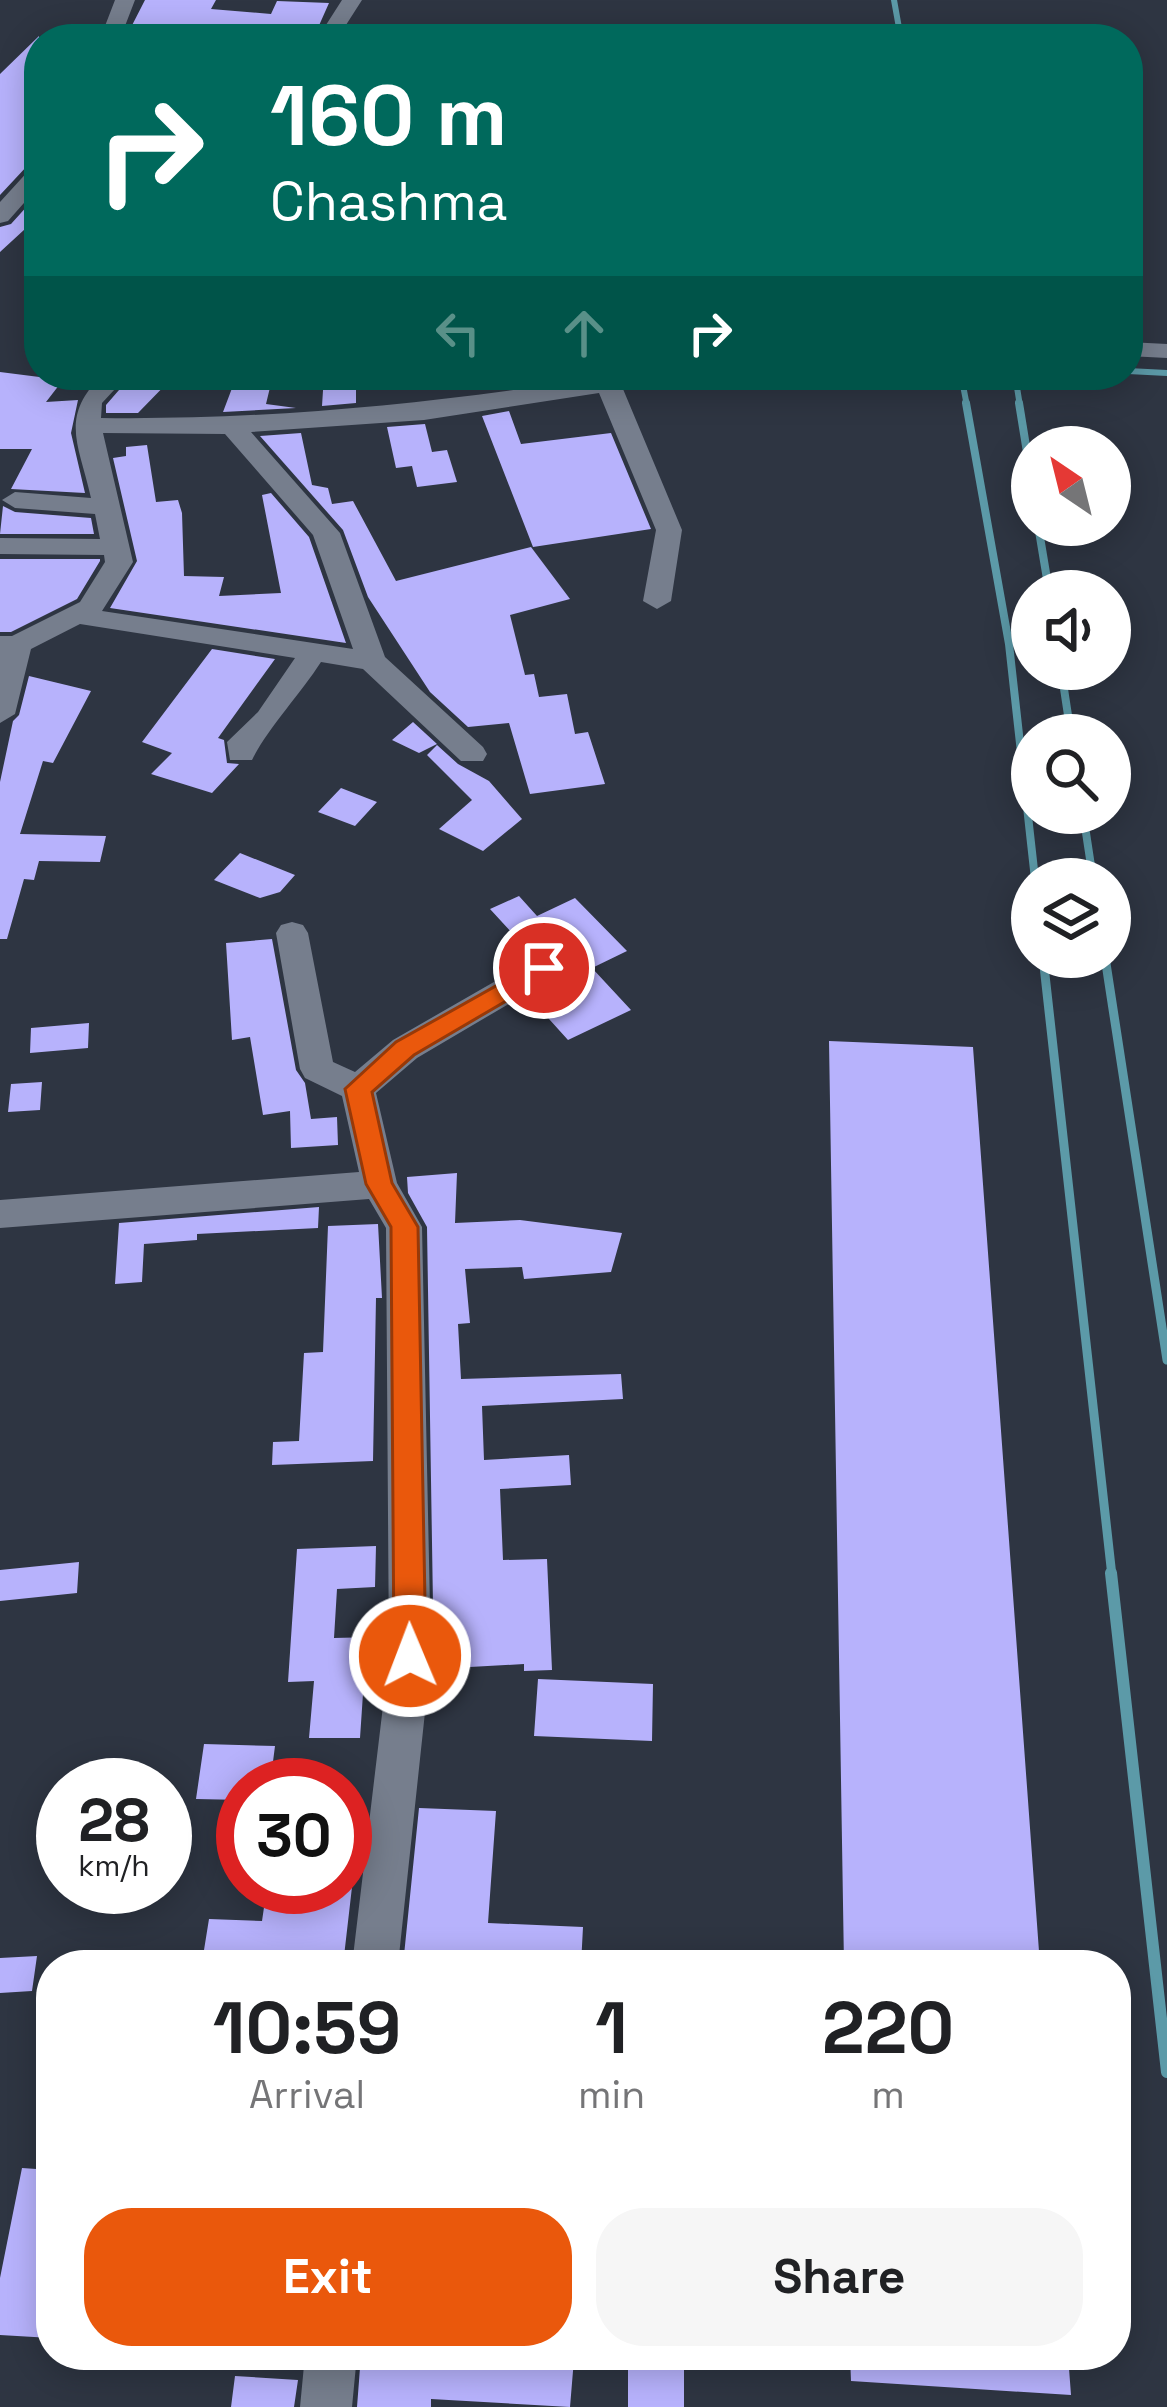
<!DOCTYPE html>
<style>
:root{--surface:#fff;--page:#f6f6f6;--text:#202124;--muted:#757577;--accent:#ea580c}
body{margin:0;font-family:"Space Grotesk",sans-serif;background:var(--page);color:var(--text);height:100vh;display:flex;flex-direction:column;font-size:45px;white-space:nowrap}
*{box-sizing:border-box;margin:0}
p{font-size:39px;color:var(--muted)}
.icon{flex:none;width:66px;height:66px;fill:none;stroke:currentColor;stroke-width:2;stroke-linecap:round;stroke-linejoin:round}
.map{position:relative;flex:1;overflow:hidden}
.drawer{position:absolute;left:36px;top:1950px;width:1095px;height:420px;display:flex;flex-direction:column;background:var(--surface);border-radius:48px;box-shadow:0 6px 30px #0003}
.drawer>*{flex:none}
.top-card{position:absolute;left:24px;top:24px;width:1119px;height:366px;border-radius:48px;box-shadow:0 6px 30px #0003;background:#00695c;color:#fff;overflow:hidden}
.needle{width:78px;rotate:325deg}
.buttons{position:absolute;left:1011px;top:426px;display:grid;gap:24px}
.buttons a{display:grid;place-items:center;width:120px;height:120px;border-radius:50%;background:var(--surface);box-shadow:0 6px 30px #0003;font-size:60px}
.speed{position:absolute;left:36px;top:1758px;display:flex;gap:24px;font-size:60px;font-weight:700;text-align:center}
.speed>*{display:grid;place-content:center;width:156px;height:156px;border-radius:50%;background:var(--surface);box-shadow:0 6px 30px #0003;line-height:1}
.speed small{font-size:30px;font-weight:400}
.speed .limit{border:18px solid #d22;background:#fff;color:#111}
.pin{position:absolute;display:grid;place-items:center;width:102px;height:102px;color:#fff;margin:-51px;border:6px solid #fff;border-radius:50%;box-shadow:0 3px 12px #0007}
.me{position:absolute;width:132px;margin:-66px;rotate:359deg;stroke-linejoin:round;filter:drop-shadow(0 0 9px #0008)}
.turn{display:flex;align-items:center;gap:42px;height:252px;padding:0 48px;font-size:54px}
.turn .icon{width:156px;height:156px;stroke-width:2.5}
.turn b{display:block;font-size:84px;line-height:102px}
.lanes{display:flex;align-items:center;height:114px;padding:0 48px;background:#0003;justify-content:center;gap:60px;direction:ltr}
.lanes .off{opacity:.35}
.eta{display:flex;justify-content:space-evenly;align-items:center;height:204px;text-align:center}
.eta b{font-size:72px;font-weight:700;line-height:84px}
.action{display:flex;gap:24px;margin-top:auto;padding:24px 48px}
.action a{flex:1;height:138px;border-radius:48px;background:var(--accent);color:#fff;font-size:48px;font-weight:700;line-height:138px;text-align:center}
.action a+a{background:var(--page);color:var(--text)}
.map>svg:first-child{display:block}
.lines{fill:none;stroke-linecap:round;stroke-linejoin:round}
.stream-far3{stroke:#5c9aa8;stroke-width:6}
.stream-far2{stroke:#5c9aa8;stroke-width:8}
.stream-far1{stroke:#5c9aa8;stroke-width:9}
.stream{stroke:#5c9aa8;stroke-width:12}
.building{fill:#b7b2fc}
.minor{fill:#767e8d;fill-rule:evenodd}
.route{fill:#ea580c;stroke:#983908;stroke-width:3}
</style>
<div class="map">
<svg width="1167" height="2407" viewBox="0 0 1167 2407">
<rect width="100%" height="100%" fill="#2e3542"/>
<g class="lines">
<!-- stream-far3 -->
<path class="stream-far3" d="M894,0L901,39
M1128,371L1167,373
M961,375L967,406
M1015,375L1020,406"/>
<!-- stream-far2 -->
<path class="stream-far2" d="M966,403L1009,644L1035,879
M1019,403L1032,483
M1038,525L1049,591
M1061,669L1071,735
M1083,813L1093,879"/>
<!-- stream-far1 -->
<path class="stream-far1" d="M1043,957L1112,1576
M1105,957L1167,1360"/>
<!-- stream -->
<path class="stream" d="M1111,1573L1167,2072"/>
</g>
<!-- building -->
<path class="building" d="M145,0H216L211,9L271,14L277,1L329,3L313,39H125Z
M39,36V86L28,91L39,118V162L28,165L0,195V74Z
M39,193V232L25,229L0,252V227L11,224Z
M0,372L63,380L46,402L78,400L71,433L85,493L11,489L32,449H0Z
M132,375H175L138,413H106V405Z
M237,375H273L266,404L296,408L223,412Z
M324,375H356V403L322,406Z
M509,411L521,444L611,433L651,529L533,547L482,416Z
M425,424L432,452L447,450L457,482L417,487L412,466L396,468L387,427Z
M301,433L312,485L328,488L332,504L353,501L396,581L531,547L570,599L510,615L525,675L534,674L539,697L567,694L575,734L588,732L605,784L530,794L509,723L468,727L430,692L368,597L343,530L260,436Z
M147,445L156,502L178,500L182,513L184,576L224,577L219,596L281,593L262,495L271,493L309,537L346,643L110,608L137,561L113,458L126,456V447Z
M3,506L15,512L91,518L94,534H0Z
M0,559H100V561L77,599L11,632H0Z
M212,649L275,659L218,738L224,740L227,763L239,764L212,793L151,774L172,753L142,742Z
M29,676L91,691L53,763L43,761L20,834L106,836L100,862L39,861L34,880L24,879L7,939H0V782L13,721L19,715Z
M413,722L437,744L419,753L392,740Z
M437,745L458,764L489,781L522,819L483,851L439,829L472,800L427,755Z
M341,788L377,802L355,826L318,812Z
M240,853L295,875L280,892L260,898L214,880Z
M519,896L537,916L575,898L627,951L592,968L631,1010L568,1040L540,1009L556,1001L544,988L560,978L564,970L560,958L533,956L490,909Z
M272,939L296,1070L305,1083L311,1119L337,1117L338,1145L291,1148L290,1111L263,1115L250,1037L232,1040L226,943Z
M89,1023L88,1048L30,1053L31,1028Z
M829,1041L973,1047L1040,1965H844Z
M42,1082L40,1110L8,1112L11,1084Z
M457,1173L455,1223L520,1220L622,1233L611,1272L524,1279L522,1267L465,1269L470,1323L458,1324L461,1379L621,1374L623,1399L482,1406L484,1460L569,1455L571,1485L500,1489L503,1560L547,1559L552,1670L524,1671V1664L434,1669L427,1227L408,1193L407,1177Z
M319,1207L318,1228L197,1234V1240L144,1244L142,1282L115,1284L119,1223Z
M378,1224L382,1298H376L373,1461L272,1465L273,1442L299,1441L304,1353L323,1352L328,1226Z
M376,1546L375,1587L337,1589L334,1638L374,1637L372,1679H364L360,1738H309L314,1681L288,1682L297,1549Z
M79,1562L77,1593L0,1601V1570Z
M538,1679L653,1684L652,1741L534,1736Z
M204,1744L275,1746L270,1785H243V1800L196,1799Z
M419,1808L496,1811L488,1923L583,1927L581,1965H403Z
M267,1887H352L343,1965H255L257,1952L204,1950L209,1919L262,1921Z
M37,1956L32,1991L0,1993V1958Z
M22,2168L51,2170V2338L0,2335V2278Z
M361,2355L574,2359L570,2407L431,2399V2407H357Z
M628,2355H684V2407H628Z
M850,2355H1068L1071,2395L851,2381Z
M235,2376L298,2380L294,2407H231Z"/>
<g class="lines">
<!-- minor -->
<path class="minor" d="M115,0H135L120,39H100Z
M342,0H362L337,39H317Z
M39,166V186L8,221L0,223V202L31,168Z
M1128,342L1167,344V358L1128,356Z
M102,375H128L102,403L101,418C261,420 418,405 576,381V375H678L675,380L623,389L682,530L671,601L657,609L643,601L656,530L599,393L424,420L251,432L340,533L385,657L483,747L487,754L483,761H461L363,669L321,662C301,693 266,731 252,760H230L227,742L258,712L295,658L80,624L31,649L15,714L0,723V636H12L80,602L105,562L104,555L0,554V538L100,539L95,514L15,508L2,500L15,492L91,498C79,444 59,418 102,375ZM103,433L225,434L313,535L353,649L102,611L133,562Z
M292,922L303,925L308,933L333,1062L355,1072L393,1040L532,960H556L560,968L556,976L417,1058L376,1093L397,1183L422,1227L431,1656L398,1965H352L389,1656L386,1228L369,1199L0,1228V1200L359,1172L342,1096L305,1078L300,1069L276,933L281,925Z
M305,2355H357L352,2407H300Z"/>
</g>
<!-- route -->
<path class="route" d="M544,959L556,968L552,974L414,1055L372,1092L392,1183L418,1227L426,1656L421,1667L410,1671L399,1667L394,1656L391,1227L366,1184L345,1089L396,1042Z"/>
</svg>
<div class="buttons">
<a><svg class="needle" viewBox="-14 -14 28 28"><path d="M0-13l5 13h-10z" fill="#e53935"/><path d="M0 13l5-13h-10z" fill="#757577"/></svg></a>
<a><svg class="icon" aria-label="sound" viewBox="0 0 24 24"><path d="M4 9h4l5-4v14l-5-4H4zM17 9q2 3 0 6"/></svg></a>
<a><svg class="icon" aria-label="search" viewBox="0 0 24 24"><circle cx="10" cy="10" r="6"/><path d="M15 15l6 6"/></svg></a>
<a><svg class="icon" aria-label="layers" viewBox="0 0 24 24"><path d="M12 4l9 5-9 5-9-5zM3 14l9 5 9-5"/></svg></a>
</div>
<div class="speed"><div>28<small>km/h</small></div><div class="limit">30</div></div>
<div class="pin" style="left:544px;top:968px;background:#d93025"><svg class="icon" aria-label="arrive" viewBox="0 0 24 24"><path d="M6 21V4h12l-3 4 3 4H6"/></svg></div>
<svg class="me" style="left:410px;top:1656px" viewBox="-20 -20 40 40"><circle r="17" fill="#ea580c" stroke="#fff" stroke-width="3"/><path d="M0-11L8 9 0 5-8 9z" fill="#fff"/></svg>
<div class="top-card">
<div class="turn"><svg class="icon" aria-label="right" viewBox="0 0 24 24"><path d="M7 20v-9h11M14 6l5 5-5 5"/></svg><div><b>160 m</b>Chashma</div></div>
<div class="lanes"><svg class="icon off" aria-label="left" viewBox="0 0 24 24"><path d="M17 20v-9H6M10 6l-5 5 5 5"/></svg><svg class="icon off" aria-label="ahead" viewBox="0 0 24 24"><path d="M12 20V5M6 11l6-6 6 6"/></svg><svg class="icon" aria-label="right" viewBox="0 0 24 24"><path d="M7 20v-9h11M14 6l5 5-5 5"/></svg></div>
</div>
<section class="drawer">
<div class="eta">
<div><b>10:59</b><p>Arrival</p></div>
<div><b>1</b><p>min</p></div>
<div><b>220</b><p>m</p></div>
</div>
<div class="action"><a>Exit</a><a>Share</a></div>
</section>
</div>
